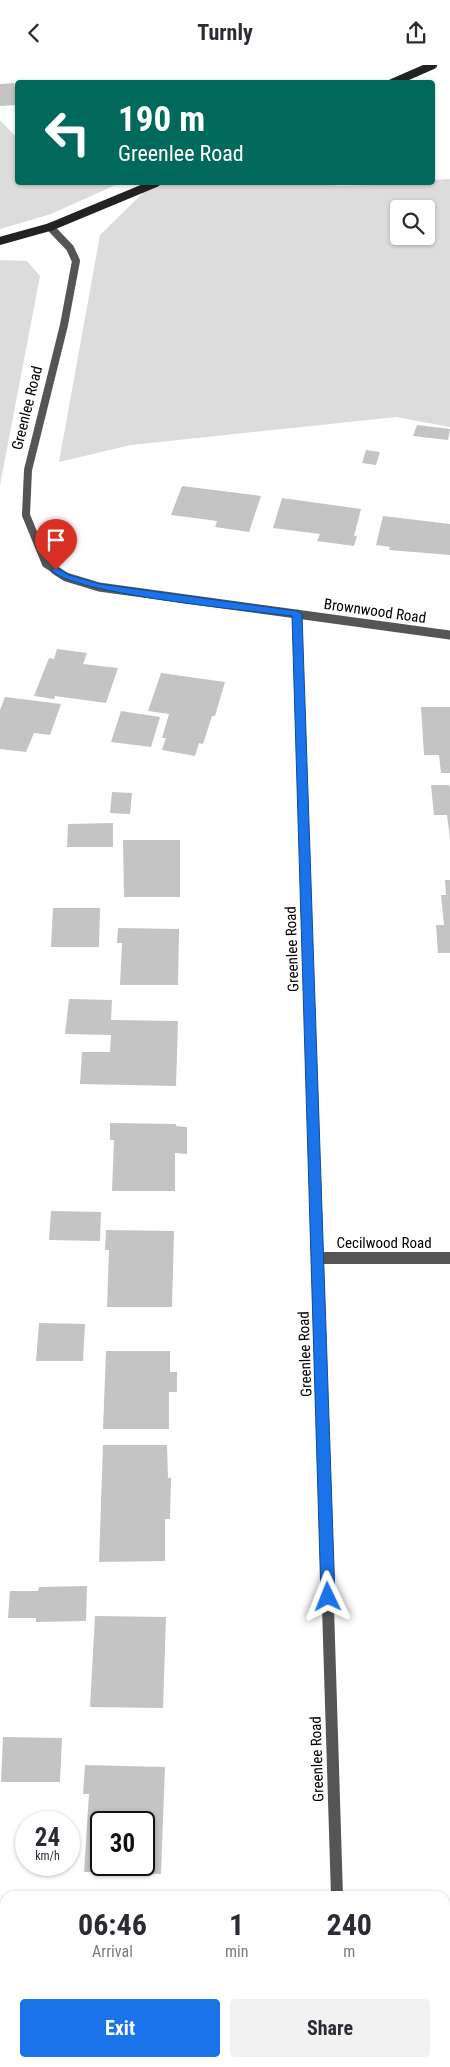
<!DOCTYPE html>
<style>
:root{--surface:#fff;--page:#f2f2f3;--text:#2b2b33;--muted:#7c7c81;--accent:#1a73e8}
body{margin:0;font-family:"Roboto Condensed",sans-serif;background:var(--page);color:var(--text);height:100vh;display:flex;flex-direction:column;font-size:19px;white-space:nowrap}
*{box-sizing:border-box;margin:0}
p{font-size:16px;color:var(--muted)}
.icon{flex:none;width:28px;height:28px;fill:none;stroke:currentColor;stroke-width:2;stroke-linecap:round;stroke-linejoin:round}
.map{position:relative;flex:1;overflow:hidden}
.side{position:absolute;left:0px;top:1826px;width:450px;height:176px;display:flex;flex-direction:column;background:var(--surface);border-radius:15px 15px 0 0;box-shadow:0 1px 4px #0004}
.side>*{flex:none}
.banner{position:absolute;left:15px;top:15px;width:420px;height:105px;border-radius:5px;box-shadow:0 1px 4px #0004;background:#00695c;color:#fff;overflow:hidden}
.tools{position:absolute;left:390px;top:135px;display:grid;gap:10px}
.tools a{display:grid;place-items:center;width:45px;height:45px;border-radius:5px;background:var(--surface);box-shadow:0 1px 4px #0004;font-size:25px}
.speed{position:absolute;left:15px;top:1746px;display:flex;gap:10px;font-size:25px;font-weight:700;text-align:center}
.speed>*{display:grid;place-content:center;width:65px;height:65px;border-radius:50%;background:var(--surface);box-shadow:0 1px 4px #0004;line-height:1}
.speed small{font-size:12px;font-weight:400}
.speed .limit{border:2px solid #111;border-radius:8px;background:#fff;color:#111}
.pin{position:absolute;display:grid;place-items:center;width:42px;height:42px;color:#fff;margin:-51px -21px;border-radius:50% 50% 50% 0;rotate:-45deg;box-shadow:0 0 5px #0007}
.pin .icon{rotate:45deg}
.me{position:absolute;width:55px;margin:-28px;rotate:358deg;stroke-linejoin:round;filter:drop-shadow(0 0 4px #0008)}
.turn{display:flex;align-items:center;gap:18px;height:105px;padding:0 20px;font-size:22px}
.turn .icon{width:65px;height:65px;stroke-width:2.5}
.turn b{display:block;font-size:35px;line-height:42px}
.eta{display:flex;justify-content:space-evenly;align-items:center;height:85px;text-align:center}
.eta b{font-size:30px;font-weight:700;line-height:35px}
.primary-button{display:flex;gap:10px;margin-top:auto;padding:10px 20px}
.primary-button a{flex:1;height:58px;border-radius:5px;background:var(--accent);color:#fff;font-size:20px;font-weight:700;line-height:58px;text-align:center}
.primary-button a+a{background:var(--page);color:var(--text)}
header{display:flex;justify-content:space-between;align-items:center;height:65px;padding:0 20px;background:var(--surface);font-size:22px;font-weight:700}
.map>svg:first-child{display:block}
.green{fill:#dcdcdc;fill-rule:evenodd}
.building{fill:#c4c4c4;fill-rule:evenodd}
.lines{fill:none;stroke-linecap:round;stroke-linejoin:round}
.street-far2{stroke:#555;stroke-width:8}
.street-far1{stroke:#555;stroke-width:9}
.street{stroke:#555;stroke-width:12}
.secondary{stroke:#222;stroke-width:8}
.route{fill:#1a73e8;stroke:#114b97}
.labels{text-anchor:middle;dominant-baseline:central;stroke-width:4;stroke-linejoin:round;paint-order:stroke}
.street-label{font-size:15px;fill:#000;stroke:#fff}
</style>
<header><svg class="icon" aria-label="back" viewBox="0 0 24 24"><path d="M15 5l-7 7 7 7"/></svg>Turnly<svg class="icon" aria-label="share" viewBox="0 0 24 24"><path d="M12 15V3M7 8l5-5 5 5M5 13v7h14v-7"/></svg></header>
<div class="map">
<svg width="450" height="2002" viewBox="0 0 450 2002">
<rect width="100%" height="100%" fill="#fff"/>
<!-- green -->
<path class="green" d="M0,55L17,73L18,118H120L51,149L0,164Z
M450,114V362L396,352L131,380L59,397L100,170L148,123L166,118H325L339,121L432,118L433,115ZM399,144H426V171H399Z
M0,195L27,196L40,211L0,420Z"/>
<!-- building -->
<path class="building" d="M14,18L18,40L0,41V19Z
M417,360L450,364L448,375L413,371Z
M366,385L380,387L376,400L362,398Z
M182,421L261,431L249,467L215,462L217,456L171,450Z
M282,433L361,444L354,471H357L354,481L317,476L320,469L273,463Z
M383,451L450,459V490L389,485L390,482L376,480Z
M57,584L87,588L83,599L118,603L106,638L55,631L54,634L34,631L49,593L54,594Z
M161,608L225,617L215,651H212L203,679L199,678L195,691L162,685L166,673H162L169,649L148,646Z
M5,632L61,639L50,670L34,668L26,687L0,684V645Z
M421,642H450V708H441L439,690H424Z
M121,646L160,652L151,682L111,677Z
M431,720H449L450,723V774L447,750H434Z
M112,727L132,728L130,749L110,748Z
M113,758V782H67L68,759Z
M123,775H180V832H124Z
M445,815H450V888H438L436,860H444L441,830H446Z
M53,843H100L99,882H51Z
M118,863L179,864L178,920H120L122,878H117Z
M69,934L112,935L111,955L178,956L176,1021L80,1019L82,987H110L111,970L65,969Z
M110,1058L176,1059V1061L187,1062V1089L175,1088V1126H112L114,1075H110Z
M51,1146L101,1147L100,1176L49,1175Z
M106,1165L174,1166L172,1242H107L109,1185H105Z
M39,1258L85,1259L83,1296H36Z
M106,1286H170V1307H177V1327H169V1364H103Z
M103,1380H167L168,1413H171L170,1454H165V1496L99,1497Z
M87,1521L86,1556L36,1557V1553H8L10,1526H38L39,1522Z
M95,1551L166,1552L163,1643L90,1642Z
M3,1672L62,1673L60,1717H1Z
M85,1700L165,1702L161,1809L84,1807L89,1729H83ZM101,1758H144V1800H101Z"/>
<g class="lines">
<!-- street-far2 -->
<path class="street-far2" d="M50,162L70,183L76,196L64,260L28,405L26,450L46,499L57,506"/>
<!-- street-far1 -->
<path class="street-far1" d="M55,505L66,512L99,522L450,570
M297,549L316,1159"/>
<!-- street -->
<path class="street" d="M316,1158L337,1831
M318,1193H450
M342,1998V2002"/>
<!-- secondary -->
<path class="secondary" d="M392,18L433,0
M0,176L50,162L156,118"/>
</g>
<!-- route -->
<path class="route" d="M56,502L69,510L100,519L297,546L302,549L335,1532L333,1537L328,1539L323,1537L321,1532L292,551C252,546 72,529 51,505Z"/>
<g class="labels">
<!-- street labels -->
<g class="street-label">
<text transform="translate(27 343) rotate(-76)">Greenlee Road</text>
<text transform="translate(375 546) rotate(8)">Brownwood Road</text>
<text transform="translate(292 884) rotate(-92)">Greenlee Road</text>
<text x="384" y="1178">Cecilwood Road</text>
<text transform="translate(305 1289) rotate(-92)">Greenlee Road</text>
<text transform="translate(317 1694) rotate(-92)">Greenlee Road</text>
</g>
</g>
</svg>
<div class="tools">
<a><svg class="icon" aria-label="search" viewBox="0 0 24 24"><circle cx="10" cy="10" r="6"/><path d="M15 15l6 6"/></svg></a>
</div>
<div class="speed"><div>24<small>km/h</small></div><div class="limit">30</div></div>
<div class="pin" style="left:56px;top:505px;background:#d93025"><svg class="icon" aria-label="arrive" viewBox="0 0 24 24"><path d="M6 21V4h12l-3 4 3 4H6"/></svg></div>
<svg class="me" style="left:328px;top:1532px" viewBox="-20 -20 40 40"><path d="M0-17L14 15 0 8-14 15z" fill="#1a73e8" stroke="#fff" stroke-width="4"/></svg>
<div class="banner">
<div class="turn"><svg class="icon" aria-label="left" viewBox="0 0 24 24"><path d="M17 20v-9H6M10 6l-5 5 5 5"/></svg><div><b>190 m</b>Greenlee Road</div></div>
</div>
<section class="side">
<div class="eta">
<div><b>06:46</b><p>Arrival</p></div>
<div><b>1</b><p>min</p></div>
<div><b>240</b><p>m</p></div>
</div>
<div class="primary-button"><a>Exit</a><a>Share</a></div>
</section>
</div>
